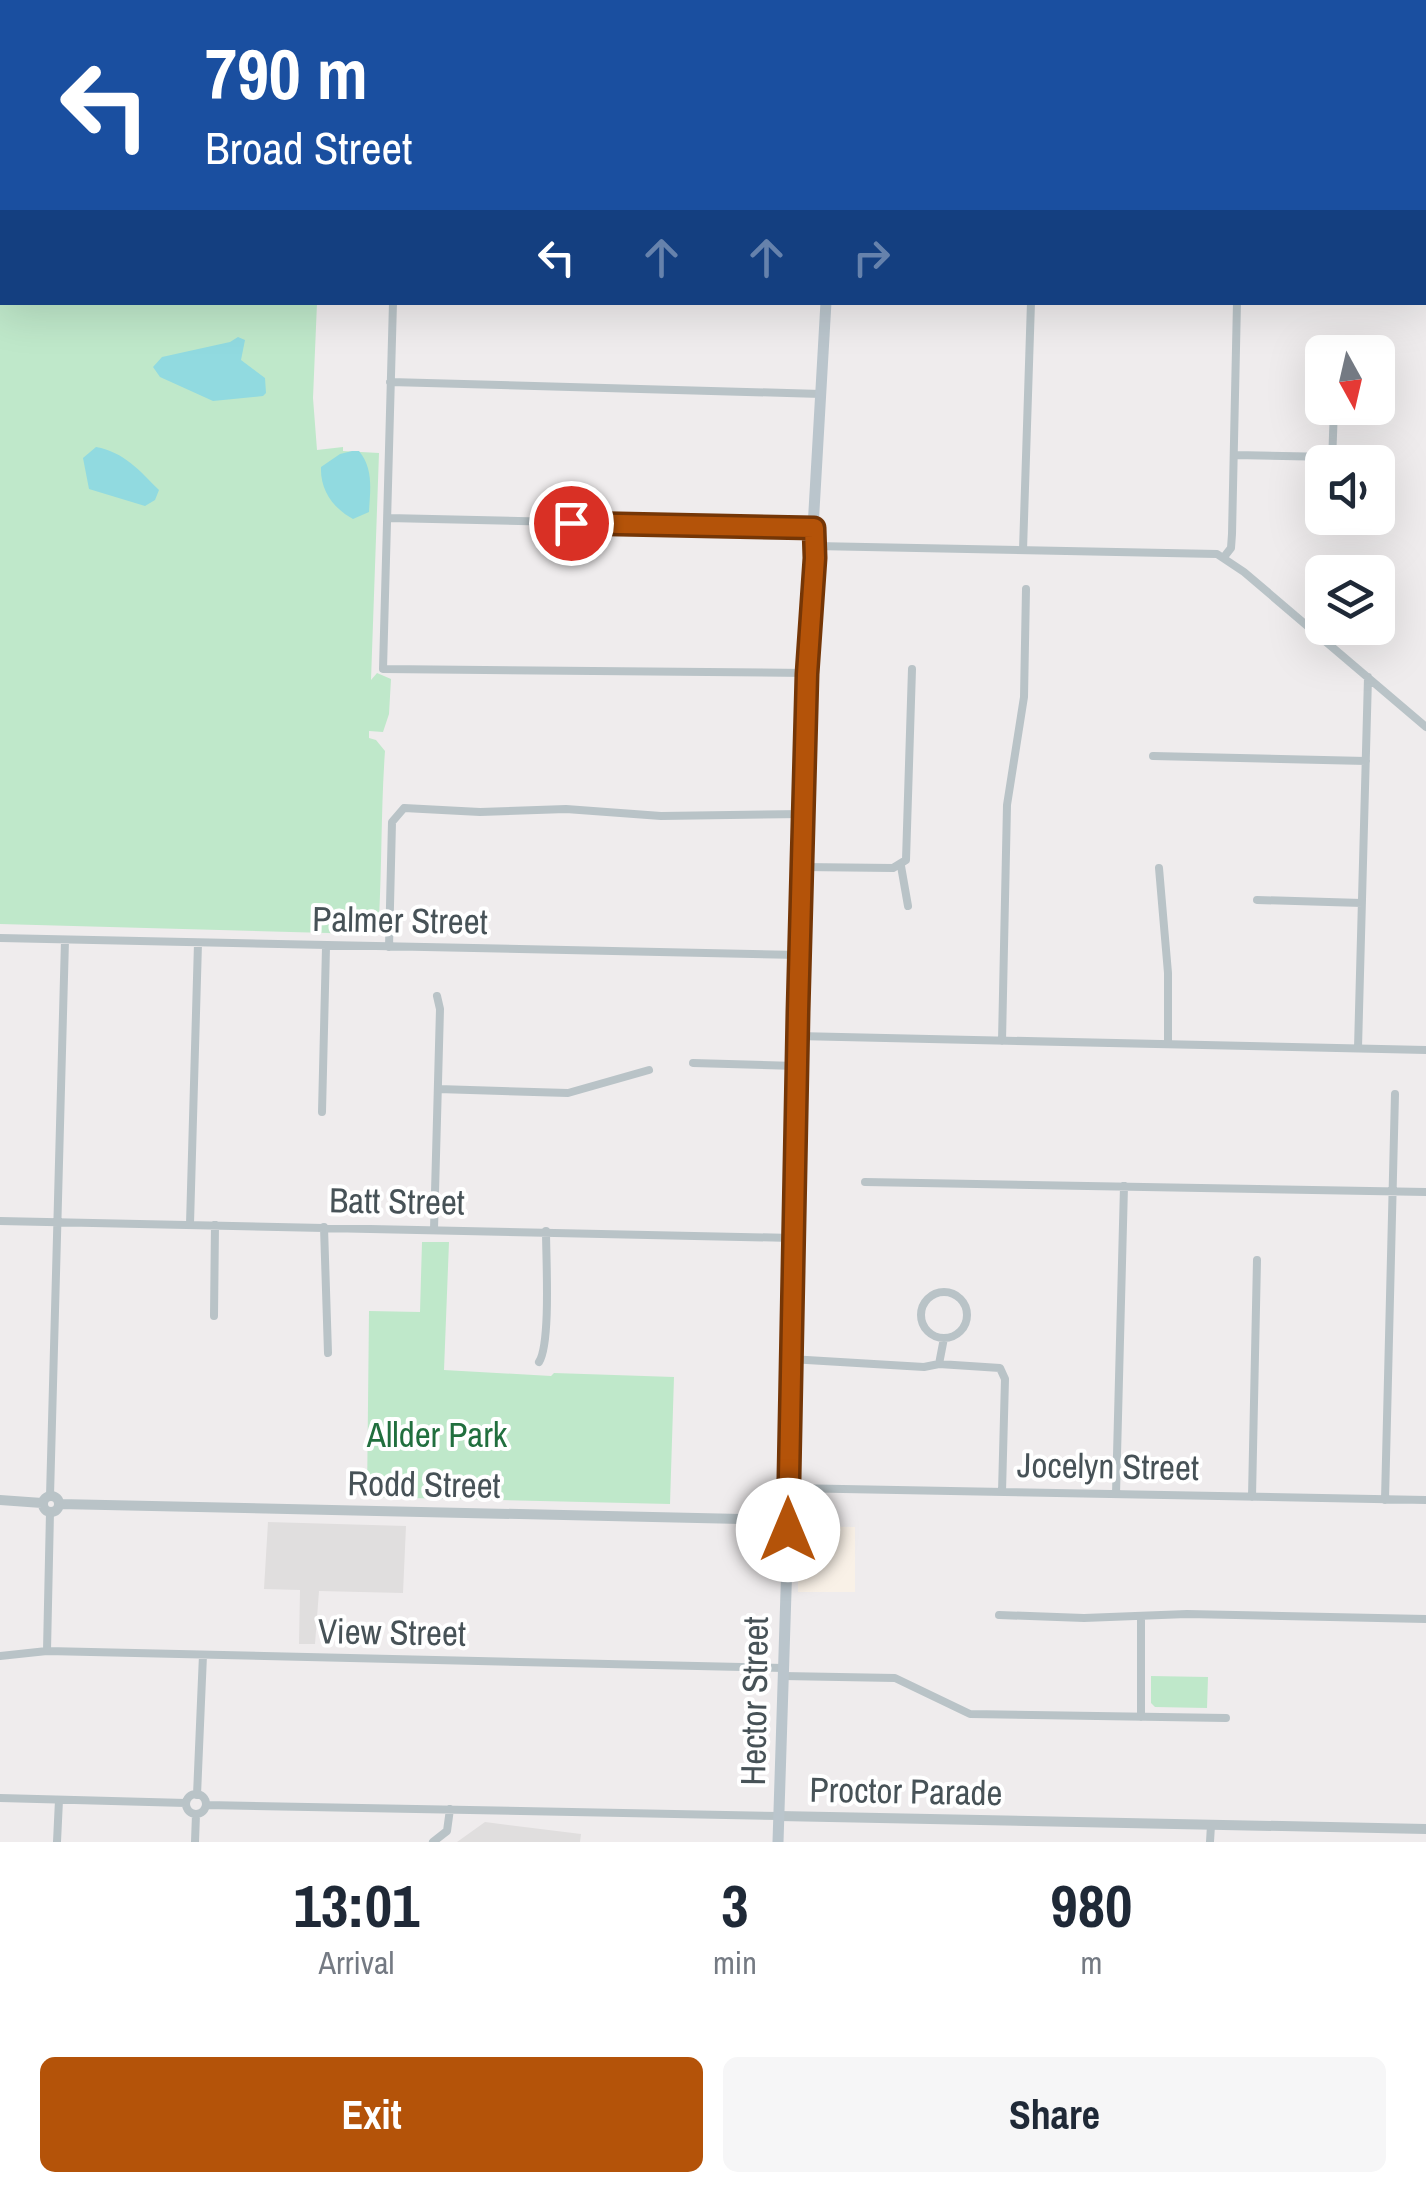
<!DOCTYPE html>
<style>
:root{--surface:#fff;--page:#f6f6f7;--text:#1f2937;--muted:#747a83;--accent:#b45309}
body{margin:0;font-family:"Archivo Narrow",sans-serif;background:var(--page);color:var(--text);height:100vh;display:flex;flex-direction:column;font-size:38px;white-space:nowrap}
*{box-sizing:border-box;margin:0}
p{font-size:32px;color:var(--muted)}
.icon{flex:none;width:55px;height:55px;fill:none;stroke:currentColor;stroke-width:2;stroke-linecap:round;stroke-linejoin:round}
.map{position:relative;height:1842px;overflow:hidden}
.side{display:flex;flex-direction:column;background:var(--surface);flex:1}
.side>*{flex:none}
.guide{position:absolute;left:0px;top:0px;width:1428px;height:305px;box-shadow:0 10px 40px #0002;background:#1a4fa0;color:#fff;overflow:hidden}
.needle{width:65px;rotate:172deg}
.fabs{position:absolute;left:1305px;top:335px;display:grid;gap:20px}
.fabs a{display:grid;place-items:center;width:90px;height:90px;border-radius:15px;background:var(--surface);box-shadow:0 10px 40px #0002;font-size:50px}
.pin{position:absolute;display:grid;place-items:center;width:85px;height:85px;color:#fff;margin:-42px;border:5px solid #fff;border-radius:50%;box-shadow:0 2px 10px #0007}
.me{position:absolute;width:110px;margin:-55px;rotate:0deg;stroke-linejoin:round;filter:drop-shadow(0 0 8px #0008)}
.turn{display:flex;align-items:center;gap:35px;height:210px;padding:0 40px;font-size:45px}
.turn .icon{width:130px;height:130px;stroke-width:2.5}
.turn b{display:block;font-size:70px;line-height:85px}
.lanes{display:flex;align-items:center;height:95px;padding:0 40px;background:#0003;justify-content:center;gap:50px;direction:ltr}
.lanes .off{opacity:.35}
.eta{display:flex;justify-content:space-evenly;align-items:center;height:170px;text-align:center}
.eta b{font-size:60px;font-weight:700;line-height:70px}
.button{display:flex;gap:20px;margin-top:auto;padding:20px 40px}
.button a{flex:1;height:115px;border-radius:15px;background:var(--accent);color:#fff;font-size:40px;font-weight:700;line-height:115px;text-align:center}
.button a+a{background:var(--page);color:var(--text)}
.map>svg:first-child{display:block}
.commercial{fill:#f9f1e7}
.education{fill:#e0dede}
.green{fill:#bfe8ca}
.water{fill:#91dae0}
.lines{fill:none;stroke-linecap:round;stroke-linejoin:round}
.minor{stroke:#b9c3c7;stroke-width:8}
.tertiary{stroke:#b9c3c7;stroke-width:10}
.secondary{stroke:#bac5cc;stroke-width:11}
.route-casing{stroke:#753606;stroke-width:25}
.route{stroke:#b45309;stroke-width:18}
.labels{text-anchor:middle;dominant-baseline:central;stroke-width:8;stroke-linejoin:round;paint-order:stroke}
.street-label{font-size:35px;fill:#475257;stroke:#fff}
.park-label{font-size:35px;fill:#216f3e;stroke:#fff}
</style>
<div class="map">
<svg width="1426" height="1842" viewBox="0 0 1426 1842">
<rect width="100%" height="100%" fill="#efeced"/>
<!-- commercial -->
<path class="commercial" d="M798,1526L855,1527V1592H798Z"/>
<!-- education -->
<path class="education" d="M268,1522L406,1526L403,1593L319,1591L315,1644H299L300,1590L264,1589Z
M485,1822L581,1834L580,1842H457Z"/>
<!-- green -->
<path class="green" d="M0,298L2,302L254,305L255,302L317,303L313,398L317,450L343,447V451L379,453L371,680L377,673L391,679L389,714L383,732L369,731V738L376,740L385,751C381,807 382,862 379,918L368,921L364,934L0,924Z
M422,1242H449L444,1370L551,1376L554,1373L674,1377L670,1504L367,1497L369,1311L420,1312Z
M1151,1676L1208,1677L1207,1708L1155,1707L1151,1703Z"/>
<!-- water -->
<path class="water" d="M238,337L245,340L241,360L265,378L266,393L263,396L213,401L160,377L153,367L162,357L230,342Z
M96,447C124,452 140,471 159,490L155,500L145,506L89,489L83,458Z
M352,451H359C374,469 370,491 369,512L353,519C333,508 320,490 321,467L340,454Z"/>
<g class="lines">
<!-- minor -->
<path class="minor" d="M1359,0L1362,2
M32,2V0
M194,2V0
M351,2L352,0
M513,2V0
M1038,2V0
M1244,2V0
M393,302L383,669L807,673
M390,382L821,394
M1235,455L1332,457
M1332,462L1334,408
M388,518L813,528
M815,546L1217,554L1244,572L1426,727
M1023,550L1031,302
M1224,557L1231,548L1232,534L1237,302
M1153,756L1366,761
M901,866L908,906
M802,867L893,868L906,860L912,669
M1159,868L1168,973V1043
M1257,900L1362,903
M0,938L800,955
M389,947L392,822L404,808L480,812L566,809L661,816L803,814
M797,1036L1426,1050
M1002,1041L1007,805L1024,697L1026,589
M1358,1048L1368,677
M693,1063L797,1066
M438,1089L568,1093L649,1070
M322,1112L326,947
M865,1182L1426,1192
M0,1221L793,1238
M190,1224L198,943
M324,1227L328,1353
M434,1229L440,1009L437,996
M921 1315a23 23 0 1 1 46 0a23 23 0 1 1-46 0Z
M214,1316L215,1225
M790,1359L924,1367L939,1364L1000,1368L1005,1379L1002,1492
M539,1362C551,1343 546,1258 546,1231
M939,1364L944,1338
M789,1488L1426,1500
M1116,1494L1124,1186
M50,1496L65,940
M1252,1497L1257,1260
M1385,1500L1395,1094
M999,1615L1084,1618L1187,1614L1426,1619
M47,1651L50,1512
M0,1656L47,1651L783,1668
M783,1676L895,1678L970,1714L1226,1718
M1141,1717V1616
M186 1804a10 10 0 1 1 20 0a10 10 0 1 1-20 0Z
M197,1795L203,1655
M0,1798L186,1803
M206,1805L779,1816
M57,1842L59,1800
M195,1842L196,1814
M433,1842L447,1831L450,1809
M1210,1842L1211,1825"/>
<!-- tertiary -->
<path class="tertiary" d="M0,221H2
M1425,247H1426
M43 1504a8 8 0 1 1 16 0a8 8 0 1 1-16 0Z
M0,1500L42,1503
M59,1504L788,1520
M779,1816L1426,1829"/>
<!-- secondary -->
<path class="secondary" d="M834,2V0
M778,1842L788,1529L807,673L815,558L813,528L826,302"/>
</g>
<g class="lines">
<!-- route casing -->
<g class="route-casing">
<path id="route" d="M571,523L814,528L815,558L807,674L798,1012L788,1530"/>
</g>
<!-- route -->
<use href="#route" class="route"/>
</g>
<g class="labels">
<!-- street labels -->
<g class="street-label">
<text transform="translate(400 920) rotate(1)">Palmer Street</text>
<text transform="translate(397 1201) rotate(1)">Batt Street</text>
<text transform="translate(1108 1466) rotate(1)">Jocelyn Street</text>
<text transform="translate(424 1484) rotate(1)">Rodd Street</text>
<text transform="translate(392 1632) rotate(1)">View Street</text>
<text transform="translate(754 1701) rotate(-89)">Hector Street</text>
<text transform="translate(906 1791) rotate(1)">Proctor Parade</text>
</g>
<!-- park labels -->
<g class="park-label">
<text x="437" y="1434">Allder Park</text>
</g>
</g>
</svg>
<div class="fabs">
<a><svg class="needle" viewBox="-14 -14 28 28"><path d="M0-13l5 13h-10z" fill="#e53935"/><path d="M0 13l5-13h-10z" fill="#747a83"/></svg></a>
<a><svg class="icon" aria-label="sound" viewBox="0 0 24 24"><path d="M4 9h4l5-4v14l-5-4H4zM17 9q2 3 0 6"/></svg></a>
<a><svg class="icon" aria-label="layers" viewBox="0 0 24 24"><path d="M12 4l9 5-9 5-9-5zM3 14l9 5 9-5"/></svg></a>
</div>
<div class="pin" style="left:571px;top:523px;background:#d93025"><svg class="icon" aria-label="arrive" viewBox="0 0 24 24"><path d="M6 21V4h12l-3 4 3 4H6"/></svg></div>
<svg class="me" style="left:788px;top:1530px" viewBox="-20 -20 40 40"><circle r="19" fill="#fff"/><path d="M0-13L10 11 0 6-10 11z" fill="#b45309"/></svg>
<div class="guide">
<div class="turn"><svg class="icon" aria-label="left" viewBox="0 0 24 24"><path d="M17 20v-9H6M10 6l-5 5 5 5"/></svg><div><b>790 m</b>Broad Street</div></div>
<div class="lanes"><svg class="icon" aria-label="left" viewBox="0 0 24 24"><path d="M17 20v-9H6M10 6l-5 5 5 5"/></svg><svg class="icon off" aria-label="ahead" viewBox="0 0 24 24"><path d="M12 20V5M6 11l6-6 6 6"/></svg><svg class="icon off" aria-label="ahead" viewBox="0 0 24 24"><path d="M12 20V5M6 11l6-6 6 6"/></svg><svg class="icon off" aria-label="right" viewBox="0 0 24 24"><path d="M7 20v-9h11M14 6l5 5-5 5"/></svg></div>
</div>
</div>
<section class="side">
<div class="eta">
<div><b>13:01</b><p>Arrival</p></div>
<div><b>3</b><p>min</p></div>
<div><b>980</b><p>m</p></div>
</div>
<div class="button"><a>Exit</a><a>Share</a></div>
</section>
